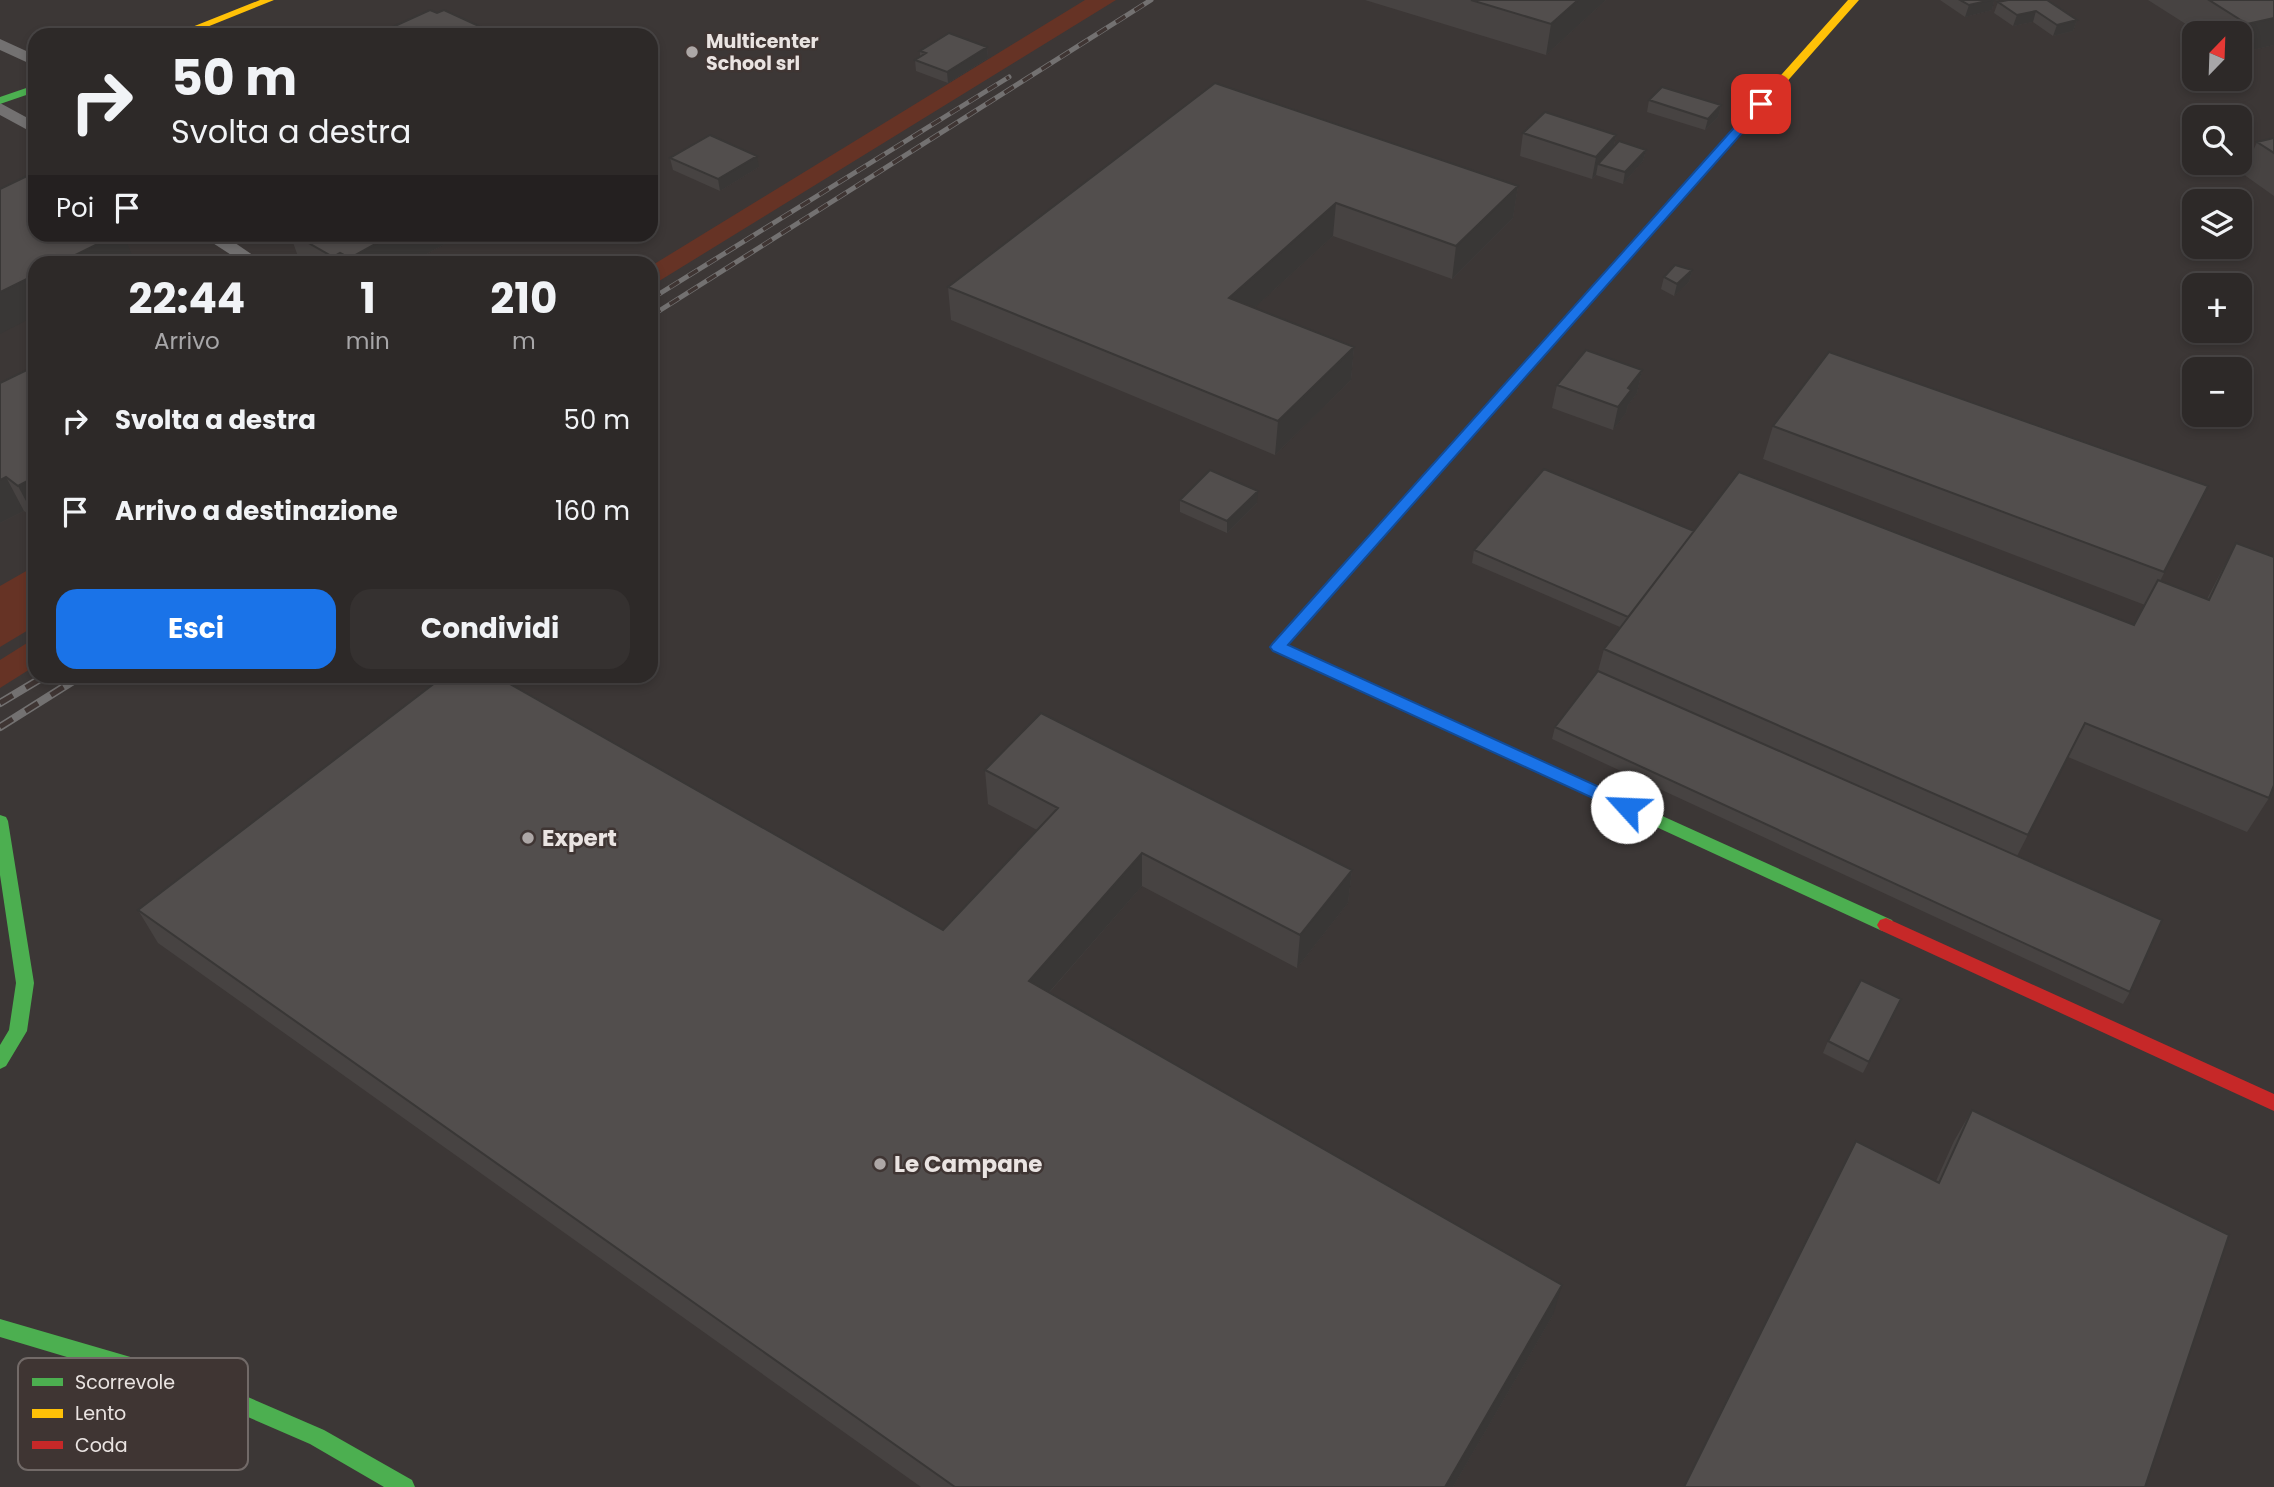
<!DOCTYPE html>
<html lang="it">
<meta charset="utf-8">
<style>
:root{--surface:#2d2928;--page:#353130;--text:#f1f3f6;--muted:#a7a6a8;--line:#484545;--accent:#1a73e8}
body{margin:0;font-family:Poppins,sans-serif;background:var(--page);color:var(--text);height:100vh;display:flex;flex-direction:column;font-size:26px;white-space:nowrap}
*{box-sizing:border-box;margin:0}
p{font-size:23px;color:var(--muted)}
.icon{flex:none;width:38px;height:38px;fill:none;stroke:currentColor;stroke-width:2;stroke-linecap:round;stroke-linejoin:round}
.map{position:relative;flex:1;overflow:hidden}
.drawer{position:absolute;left:28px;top:256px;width:630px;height:427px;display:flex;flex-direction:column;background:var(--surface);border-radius:21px;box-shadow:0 4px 10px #0003,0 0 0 2px var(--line)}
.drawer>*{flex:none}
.hud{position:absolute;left:28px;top:28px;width:630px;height:214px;border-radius:21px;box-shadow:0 4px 10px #0003,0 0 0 2px var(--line);background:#2d2928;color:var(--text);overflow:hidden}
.needle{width:46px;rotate:23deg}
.controls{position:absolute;left:2182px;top:21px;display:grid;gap:14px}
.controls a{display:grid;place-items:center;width:70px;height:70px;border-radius:14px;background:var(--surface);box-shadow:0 4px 10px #0003,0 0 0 2px var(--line);font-size:35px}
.pin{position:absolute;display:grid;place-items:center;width:60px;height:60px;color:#fff;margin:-30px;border-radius:14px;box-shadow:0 4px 10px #0006}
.me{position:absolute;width:77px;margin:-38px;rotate:295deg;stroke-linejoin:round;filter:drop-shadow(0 0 5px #0008)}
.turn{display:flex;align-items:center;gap:24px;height:147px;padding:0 28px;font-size:32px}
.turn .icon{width:91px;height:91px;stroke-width:2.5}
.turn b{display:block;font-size:49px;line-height:60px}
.then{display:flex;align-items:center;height:66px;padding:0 28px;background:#0003;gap:14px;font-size:26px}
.eta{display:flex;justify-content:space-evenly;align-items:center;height:119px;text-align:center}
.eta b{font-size:42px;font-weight:700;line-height:49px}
.primary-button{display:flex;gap:14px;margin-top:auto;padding:14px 28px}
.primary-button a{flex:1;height:80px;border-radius:21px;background:var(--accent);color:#fff;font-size:28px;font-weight:700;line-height:80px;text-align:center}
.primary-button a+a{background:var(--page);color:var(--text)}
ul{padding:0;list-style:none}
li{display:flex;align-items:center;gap:21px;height:91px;padding:0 28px}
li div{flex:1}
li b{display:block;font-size:26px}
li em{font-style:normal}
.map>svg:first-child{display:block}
.green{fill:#663325}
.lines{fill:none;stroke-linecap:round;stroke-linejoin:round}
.lane{fill:#737171;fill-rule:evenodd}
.fast{fill:#4caf50;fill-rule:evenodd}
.slow{fill:#ffc107;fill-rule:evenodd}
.jam{fill:#c62828;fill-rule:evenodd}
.rail-far1-casing{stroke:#737171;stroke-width:5}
.rail-casing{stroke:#737171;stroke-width:8}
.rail-far1{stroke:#3f3533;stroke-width:3.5;stroke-dasharray:11;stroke-linecap:butt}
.rail{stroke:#3f3533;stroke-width:5;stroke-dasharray:15;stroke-linecap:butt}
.wall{fill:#474342}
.shaded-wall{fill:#393736}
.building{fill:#524e4d;stroke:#393736;stroke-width:2}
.route{fill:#1a73e8;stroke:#114b97;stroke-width:2}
.poi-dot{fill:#ada7a6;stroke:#3f3533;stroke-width:2.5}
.labels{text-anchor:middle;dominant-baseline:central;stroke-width:5;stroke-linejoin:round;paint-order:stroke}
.far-poi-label{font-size:19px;font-weight:bold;fill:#eae4e2;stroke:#3f3533;text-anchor:start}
.poi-label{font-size:23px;font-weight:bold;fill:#eae4e2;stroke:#3f3533;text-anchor:start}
.key{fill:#3f3533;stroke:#726a68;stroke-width:2}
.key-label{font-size:19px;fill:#eae4e2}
</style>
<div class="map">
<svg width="2274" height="1487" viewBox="0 0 2274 1487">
<rect width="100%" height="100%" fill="#3c3736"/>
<!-- green -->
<path class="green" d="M1085,0H1116L651,286V266Z
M35,566V626L0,647V586Z
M35,638V666L0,688V660Z"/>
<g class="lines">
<!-- lane -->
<path class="lane" d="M0,39L35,55V66L0,50Z
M0,103L35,122V134L0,115Z
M199,234H222L263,262H242Z"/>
<!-- fast -->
<path class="fast" d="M35,85V92L0,104V97Z
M1362,680L1892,920L1895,925L1892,930L1886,932L1880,930L1357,689L1354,685L1357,681Z
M0,815L6,817L8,821L34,983L27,1031L6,1066L0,1069V1045L9,1030L16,983L0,875Z
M0,1319L206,1379L324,1430L412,1480L415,1487H384L310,1444L204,1398L0,1337Z"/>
<!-- slow -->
<path class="slow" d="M260,0H274L187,35H172Z
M1848,0H1859L1577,319H1569V313Z
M1398,507L1405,512L1403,515L1288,645L1367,681L1370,685L1367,689H1357L1273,651L1270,647L1273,643L1393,509Z"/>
<!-- jam -->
<path class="jam" d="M1573,312L1577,313V319L1403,515H1393L1391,512L1393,509L1569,313Z
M1886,918L2274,1094V1111L1880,930L1877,925L1880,920Z"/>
<!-- rail-far1 casing -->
<g class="rail-far1-casing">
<path id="rail-far1" d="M651,299L1009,77
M651,316L1151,0"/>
</g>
<!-- rail casing -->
<g class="rail-casing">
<path id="rail" d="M0,703L45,676
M0,727L81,676"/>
</g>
<!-- rail-far1 -->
<use href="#rail-far1" class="rail-far1"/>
<!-- rail -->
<use href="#rail" class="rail"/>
</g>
<!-- wall -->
<path class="wall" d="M1365,0H1606L1546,55Z
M1940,0H2000L1994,1L1992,10L1965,17Z
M2148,0H2274V45L2240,53V33H2200Z
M1998,2L2077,20L2073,31L2053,36L2033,22L2013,26L1994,13Z
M987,47L988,58L948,83L916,71L915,60L920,57V51Z
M1215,83L1518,186L1513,218L1452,279L1333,236L1254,308L1354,347L1351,380L1275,455L951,320L948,287Z
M1649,100L1721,105L1718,117L1705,130L1647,112Z
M1523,133L1616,135L1614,146L1646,150L1643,161L1623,184L1596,175L1592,179L1520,156Z
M2274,138V196L2243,174L2257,142Z
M670,158L759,167L720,191L673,170Z
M290,234H463L412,262H300Z
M1692,270L1689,282L1674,296L1661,289L1664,277Z
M35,366V519L24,511L0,523V383Z
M1642,370L1637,393L1628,405L1626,413L1613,430L1552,408L1557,385Z
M1773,426L2208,486L2160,581L2207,599L2236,543L2269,798L2247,832L2068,757L2017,856L2130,992L2123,1004L1552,739L1555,727L1598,671L1604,649L1620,627L1472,563L1474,550L1694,531L2134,625L2145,605L1763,459Z
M1180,500L1257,503L1227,533L1180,512Z
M985,770L1352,870L1348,903L1297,968L1142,886L1049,993L1553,1315L1453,1487H921L158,943L138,910L943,930L1037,830L988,804Z
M1901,999L1863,1073L1823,1053L1828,1041Z
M1972,1110L2145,1487L1936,1181L1954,1141Z"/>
<!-- shaded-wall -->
<path class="shaded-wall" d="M1578,0H1606L1546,55L1551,24Z
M1984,0H2000L1994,1L1992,10L1965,17L1969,5Z
M2036,11L2033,22L2013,26L2017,15Z
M2274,18V45L2240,53V40L2247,24Z
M2077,20L2073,31L2053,36L2057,25Z
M481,27L483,35H473L472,31Z
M987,47L988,58L948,83L947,72Z
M1721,105L1718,117L1705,130L1708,119Z
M1616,135L1612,157L1598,164L1596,175L1592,179L1596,157Z
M1646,150L1643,161L1623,184L1625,172Z
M757,156L759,167L720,191L718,179Z
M1518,186L1513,218L1452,279L1456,246Z
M1336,203L1333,236L1228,332L1229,298Z
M118,234H123L135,262H61Z
M393,234H463L412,262H351L350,258Z
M340,253L344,262H335L333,257Z
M1692,270L1689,282L1674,296L1677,284Z
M35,275V316L0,334V292Z
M1354,347L1351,380L1275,455L1278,421Z
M1642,370L1637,393L1628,405L1626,413L1613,430L1618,407L1628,388Z
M6,477L24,511L0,523V480Z
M35,477V518L18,486Z
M1258,491L1257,503L1227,533V521Z
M1142,853V886L1031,1013L1029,981Z
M1352,870L1348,903L1297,968L1300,935Z
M1562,1285L1553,1315L1453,1487H1445Z"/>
<!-- building -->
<path class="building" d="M1471,0H1578L1551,24Z
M1960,0H1991L1969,5Z
M2008,0H2047L2077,20L2057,25L2036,11L2017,15L1998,2Z
M2209,0H2274V18L2247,24Z
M430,10L437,13L444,10L481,27L472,31L478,34L476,35H375Z
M949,33L987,47L947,72L915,60L926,53L920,51Z
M1215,83L1518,186L1456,246L1336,203L1229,298L1354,347L1278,421L948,287Z
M1662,87L1721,105L1708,119L1649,100Z
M1545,112L1616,135L1596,157L1523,133Z
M710,135L757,156L718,179L670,158Z
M2274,138V153L2257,142Z
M1619,141L1646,150L1625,172L1598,164Z
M27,176L35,181V234H118L61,262H35V275L0,292V189Z
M293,234H393L350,258L340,253L333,257Z
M1675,265L1692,270L1677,284L1664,277Z
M1586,350L1642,370L1628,388L1631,390L1618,407L1557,385Z
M1829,352L2208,486L2164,572L1773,426Z
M35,366V477L18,486L6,477L0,480V383Z
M1544,469L1694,531L1628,617L1474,550Z
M1210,470L1258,491L1227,521L1180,500Z
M1739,472L2134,625L2158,580L2209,600L2236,543L2274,557V785L2269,798L2085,723L2028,835L1604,649Z
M1598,671L2162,920L2130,992L1555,727Z
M444,676H496L943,930L1058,808L985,770L1041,713L1352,870L1300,935L1142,853L1029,981L1562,1285L1445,1487H955L138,910Z
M1861,980L1901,999L1869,1062L1828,1041Z
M1972,1110L2229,1235L2145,1487H1684L1856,1141L1939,1183Z"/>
<!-- route -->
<path class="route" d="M1761,101L1766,104L1765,107L1288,645L1632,802L1635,807L1632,811H1621L1273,651L1270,647L1273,643L1757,102Z"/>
<!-- markers -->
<g class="poi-dot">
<circle cx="692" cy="52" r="7"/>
<circle cx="528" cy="838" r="7"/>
<circle cx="880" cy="1164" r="7"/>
</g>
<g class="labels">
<!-- far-poi labels -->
<g class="far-poi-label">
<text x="706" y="41">Multicenter<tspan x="706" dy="22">School srl</tspan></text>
</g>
<!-- poi labels -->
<g class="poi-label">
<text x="542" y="838">Expert</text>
<text x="894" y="1164">Le Campane</text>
</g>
</g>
<!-- legend -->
<rect x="18" y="1358" width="230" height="112" rx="10" class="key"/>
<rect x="32" y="1378" width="31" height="8" fill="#4caf50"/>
<rect x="32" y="1409" width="31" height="9" fill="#ffc107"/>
<rect x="32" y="1441" width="31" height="8" fill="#c62828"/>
<g class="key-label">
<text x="75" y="1389">Scorrevole</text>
<text x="75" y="1420">Lento</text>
<text x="75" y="1452">Coda</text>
</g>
</svg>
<div class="controls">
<a><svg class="needle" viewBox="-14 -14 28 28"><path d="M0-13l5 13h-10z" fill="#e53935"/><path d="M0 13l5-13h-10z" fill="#a7a6a8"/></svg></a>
<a><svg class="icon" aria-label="search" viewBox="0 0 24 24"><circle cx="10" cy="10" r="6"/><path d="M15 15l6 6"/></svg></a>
<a><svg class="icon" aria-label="layers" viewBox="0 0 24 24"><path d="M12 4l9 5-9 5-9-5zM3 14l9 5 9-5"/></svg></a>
<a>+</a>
<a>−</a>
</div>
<div class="pin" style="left:1761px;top:104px;background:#d93025"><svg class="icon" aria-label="arrive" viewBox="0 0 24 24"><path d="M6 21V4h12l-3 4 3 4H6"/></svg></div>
<svg class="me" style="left:1627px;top:807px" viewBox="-20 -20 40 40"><circle r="19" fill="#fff"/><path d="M0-13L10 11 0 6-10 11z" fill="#1a73e8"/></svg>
<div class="hud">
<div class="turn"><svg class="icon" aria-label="right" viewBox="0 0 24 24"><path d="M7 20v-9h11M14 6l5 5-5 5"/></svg><div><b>50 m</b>Svolta a destra</div></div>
<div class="then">Poi<svg class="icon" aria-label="arrive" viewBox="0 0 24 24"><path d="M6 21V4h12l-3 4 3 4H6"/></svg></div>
</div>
<section class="drawer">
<div class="eta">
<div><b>22:44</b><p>Arrivo</p></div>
<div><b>1</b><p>min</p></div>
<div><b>210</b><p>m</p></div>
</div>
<ul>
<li><svg class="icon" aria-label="right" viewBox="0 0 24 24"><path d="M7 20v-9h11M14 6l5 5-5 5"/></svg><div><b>Svolta a destra</b></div><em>50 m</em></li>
<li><svg class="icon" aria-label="arrive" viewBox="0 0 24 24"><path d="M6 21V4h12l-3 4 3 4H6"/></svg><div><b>Arrivo a destinazione</b></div><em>160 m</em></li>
</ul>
<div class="primary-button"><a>Esci</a><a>Condividi</a></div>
</section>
</div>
